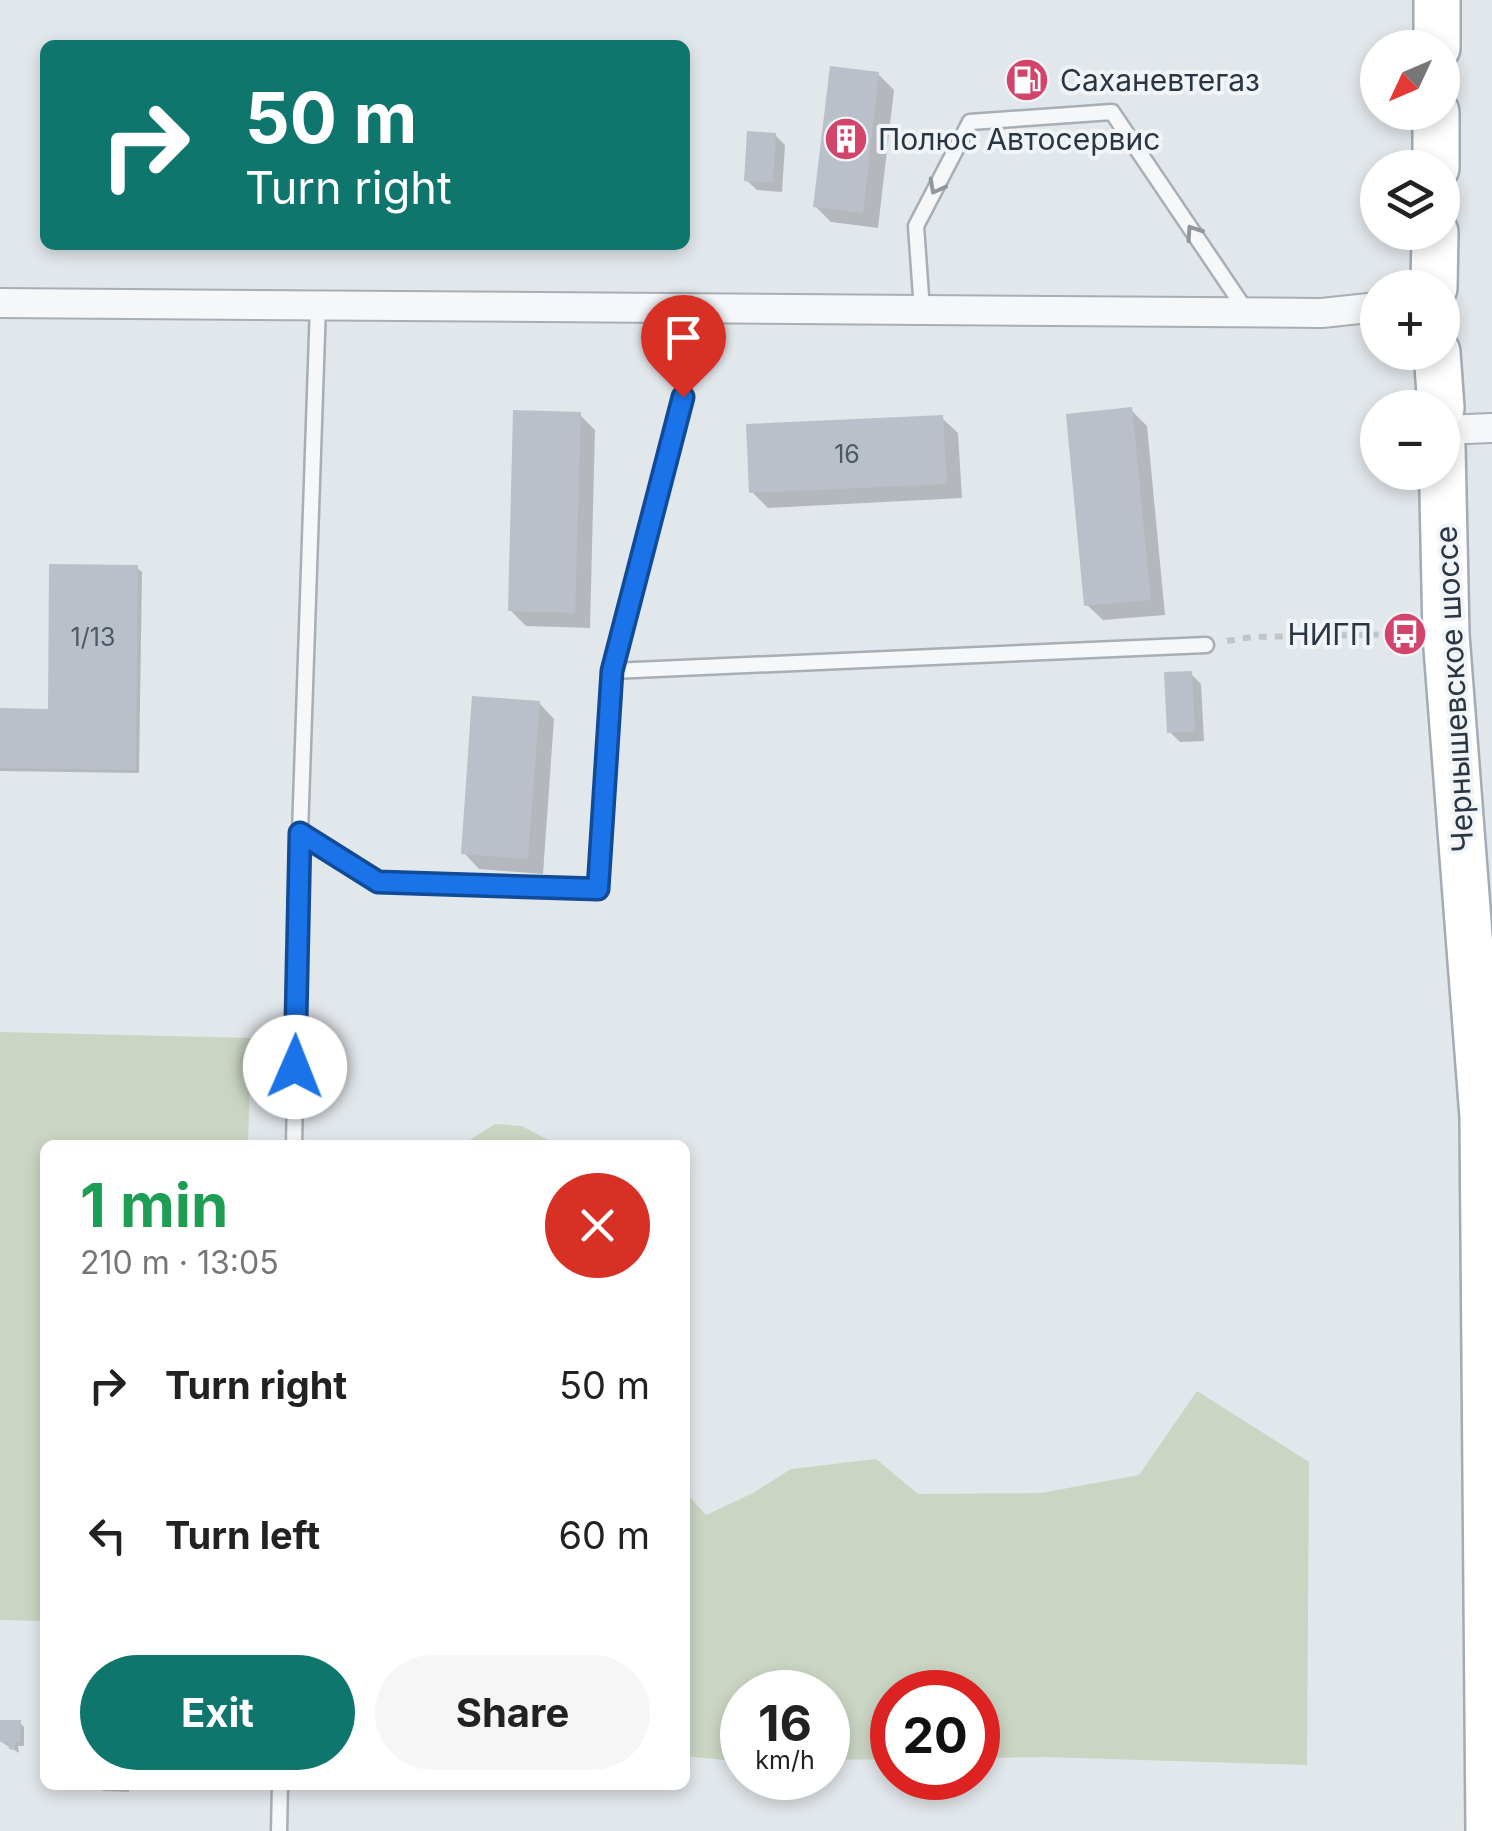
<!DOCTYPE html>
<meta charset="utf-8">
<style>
:root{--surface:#fff;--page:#f6f6f6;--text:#222;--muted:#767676;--accent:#0f766e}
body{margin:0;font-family:Inter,sans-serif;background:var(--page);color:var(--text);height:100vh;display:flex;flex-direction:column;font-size:38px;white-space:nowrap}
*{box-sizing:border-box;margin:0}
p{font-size:32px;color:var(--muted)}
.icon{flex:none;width:55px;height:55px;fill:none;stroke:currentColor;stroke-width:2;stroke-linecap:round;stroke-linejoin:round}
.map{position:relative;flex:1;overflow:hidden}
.sheet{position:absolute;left:40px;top:1140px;width:650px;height:650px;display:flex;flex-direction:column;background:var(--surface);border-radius:15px;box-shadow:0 5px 15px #0003}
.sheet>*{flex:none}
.guide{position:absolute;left:40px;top:40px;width:650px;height:210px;border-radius:15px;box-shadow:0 5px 15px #0003;background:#0f766e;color:#fff;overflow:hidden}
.needle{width:65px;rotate:226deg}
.controls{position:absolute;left:1360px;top:30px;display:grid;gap:20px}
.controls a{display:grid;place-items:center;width:100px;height:100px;border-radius:50%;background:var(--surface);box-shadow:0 5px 15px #0003;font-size:50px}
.speed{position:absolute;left:720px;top:1670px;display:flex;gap:20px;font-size:50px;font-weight:700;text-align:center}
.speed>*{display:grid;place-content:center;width:130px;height:130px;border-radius:50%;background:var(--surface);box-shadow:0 5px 15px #0003;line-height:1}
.speed small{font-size:25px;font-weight:400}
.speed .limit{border:15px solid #d22;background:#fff;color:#111}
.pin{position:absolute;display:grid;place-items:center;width:85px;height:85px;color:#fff;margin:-102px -42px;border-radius:50% 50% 50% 0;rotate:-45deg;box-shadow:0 0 10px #0007}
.pin .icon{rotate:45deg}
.me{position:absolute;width:110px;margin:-55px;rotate:1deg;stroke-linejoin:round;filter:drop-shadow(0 0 8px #0008)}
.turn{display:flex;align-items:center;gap:35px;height:210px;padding:0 40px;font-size:45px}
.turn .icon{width:130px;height:130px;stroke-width:2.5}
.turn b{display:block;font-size:70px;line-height:85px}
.round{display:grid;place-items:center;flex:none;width:105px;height:105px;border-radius:52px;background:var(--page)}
.overview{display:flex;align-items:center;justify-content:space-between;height:170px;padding:0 40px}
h1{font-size:60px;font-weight:700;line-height:75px;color:#1e9e55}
.cta{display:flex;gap:20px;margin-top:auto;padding:20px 40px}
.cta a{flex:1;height:115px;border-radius:60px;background:var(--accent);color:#fff;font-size:40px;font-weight:700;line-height:115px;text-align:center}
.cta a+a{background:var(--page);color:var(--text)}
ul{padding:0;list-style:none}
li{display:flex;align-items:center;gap:30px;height:150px;padding:0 40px}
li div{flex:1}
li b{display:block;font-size:38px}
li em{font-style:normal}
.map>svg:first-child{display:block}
.green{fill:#cad5c3}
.shadow{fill:#0003}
.building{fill:#b9c0c9}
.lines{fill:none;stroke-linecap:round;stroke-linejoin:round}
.lane-casing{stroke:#a7aeb6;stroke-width:19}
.street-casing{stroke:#a7aeb6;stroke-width:32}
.primary-casing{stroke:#a1acb7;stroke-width:50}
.path{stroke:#c0c5ca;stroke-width:6;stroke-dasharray:8 8;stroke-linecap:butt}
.lane{stroke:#f5f7f9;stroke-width:14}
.street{stroke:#f5f7f9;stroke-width:28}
.primary{stroke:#fff;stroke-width:45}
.oneway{stroke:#8f969e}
.route-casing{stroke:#114b97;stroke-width:25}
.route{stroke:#1a73e8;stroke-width:18}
.labels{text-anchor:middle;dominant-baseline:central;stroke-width:8;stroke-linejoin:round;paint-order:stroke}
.number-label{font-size:25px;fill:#4d5865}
.poi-label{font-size:30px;fill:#293644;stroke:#f2f5f8;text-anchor:start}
.street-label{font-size:30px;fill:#293644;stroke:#f2f5f8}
</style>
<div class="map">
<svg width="1492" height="1831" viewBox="0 0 1492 1831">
<rect width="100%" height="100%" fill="#e2e7eb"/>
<!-- green -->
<path class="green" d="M0,1032L251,1038L248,1145H45V1621L0,1620Z
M495,1124L522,1126L550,1141V1145H462Z
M1197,1391L1309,1462L1307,1765L1044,1757L978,1758V1692H892V1759L828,1760V1692H742V1762L685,1756V1492L706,1515L753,1493L791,1469L876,1459L918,1494L1041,1493L1139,1475Z"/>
<!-- shadow -->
<path class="shadow" d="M878,74L894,90L878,228L831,222L815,206Z
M775,135L785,145L782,192L757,190L746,180Z
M1131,410L1147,426L1165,615L1103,620L1087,605Z
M580,415L595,430L590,628L526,626L510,610Z
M942,418L958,433L962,498L768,508L752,492Z
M137,568L142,572L139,773L0,771V710L50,711Z
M1191,674L1201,684L1204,741L1180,742L1170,732Z
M539,703L554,719L543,874L479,869L464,853Z
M0,1723H20L24,1727V1746H18L19,1753L0,1741Z
M98,1785H129V1792L103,1791Z"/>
<!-- building -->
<path class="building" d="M830,66L879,72L863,213L813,207Z
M747,131L776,133L773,183L744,181Z
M1132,407L1151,600L1084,606L1066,414Z
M513,410L581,412L575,613L508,611Z
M943,415L947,484L749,493L746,424Z
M49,564L138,565L136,770L0,768V708L48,709Z
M1192,671L1195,732L1167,733L1164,672Z
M472,696L540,701L528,859L461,854Z
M0,1720H21L20,1742H15V1750L9,1749L8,1742H0Z"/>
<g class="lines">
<!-- lane casing -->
<g class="lane-casing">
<path id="lane" d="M318,305L300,833L378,882L598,889L612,671L683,397
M922,310L916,226L970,122L1112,112L1247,312
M612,671L1206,645
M294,1145L300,833
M279,1831L280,1785"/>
</g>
<!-- street casing -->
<g class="street-casing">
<path id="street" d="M0,303L1322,313L1378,307
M1442,430L1492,428"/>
</g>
<!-- primary casing -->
<g class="primary-casing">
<path id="primary" d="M1437,48V0
M1436,168V112
M1434,288L1435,232
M1437,352L1441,408
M1442,446L1446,635L1483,1117L1489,1831"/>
</g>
<!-- path -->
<path class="path" d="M1227,641L1252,637L1409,634"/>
<!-- lane -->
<use href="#lane" class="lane"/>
<!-- street -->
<use href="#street" class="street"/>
<!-- primary -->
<use href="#primary" class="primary"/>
</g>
<!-- one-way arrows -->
<defs><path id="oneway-chevron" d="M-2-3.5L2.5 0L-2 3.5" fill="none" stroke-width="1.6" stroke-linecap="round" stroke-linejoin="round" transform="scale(2.5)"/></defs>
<g class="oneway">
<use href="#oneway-chevron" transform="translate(936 187) rotate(118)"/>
<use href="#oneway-chevron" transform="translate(1193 232) rotate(-124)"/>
</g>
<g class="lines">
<!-- route casing -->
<g class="route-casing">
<path id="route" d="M295,1067L300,833L378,882L598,889L612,671L683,397"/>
</g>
<!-- route -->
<use href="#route" class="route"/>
</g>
<!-- icons -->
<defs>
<g id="fuel-disc" transform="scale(2.25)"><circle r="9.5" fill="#d3446a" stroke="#f2f5f8"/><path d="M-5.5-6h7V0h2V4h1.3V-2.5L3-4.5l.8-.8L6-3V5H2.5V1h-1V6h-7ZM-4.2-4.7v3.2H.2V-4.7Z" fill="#fff"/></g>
<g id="building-disc" transform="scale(2.25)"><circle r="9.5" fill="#d3446a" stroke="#f2f5f8"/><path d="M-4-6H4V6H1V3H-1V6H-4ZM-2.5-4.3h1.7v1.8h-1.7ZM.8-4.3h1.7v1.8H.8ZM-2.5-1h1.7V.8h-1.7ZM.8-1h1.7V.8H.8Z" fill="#fff"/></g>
<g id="bus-disc" transform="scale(2.25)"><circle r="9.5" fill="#d3446a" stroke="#f2f5f8"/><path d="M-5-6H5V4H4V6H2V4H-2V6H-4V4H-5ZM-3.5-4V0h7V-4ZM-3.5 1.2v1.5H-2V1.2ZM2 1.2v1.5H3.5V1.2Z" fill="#fff"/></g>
</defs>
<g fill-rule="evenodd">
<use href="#fuel-disc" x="1027" y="80"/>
<use href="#building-disc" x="846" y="139"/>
<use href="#bus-disc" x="1405" y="634"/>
</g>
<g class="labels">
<!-- number labels -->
<g class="number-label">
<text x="847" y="454">16</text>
<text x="93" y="637">1/13</text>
</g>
<!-- poi labels -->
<g class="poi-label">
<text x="1060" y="80">Саханевтегаз</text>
<text x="878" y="139">Полюс Автосервис</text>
<text x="1372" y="634" text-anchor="end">НИГП</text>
</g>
<!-- street labels -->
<g class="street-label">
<text transform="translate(1454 689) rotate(-93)">Чернышевское шоссе</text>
</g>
</g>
</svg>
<div class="controls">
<a><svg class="needle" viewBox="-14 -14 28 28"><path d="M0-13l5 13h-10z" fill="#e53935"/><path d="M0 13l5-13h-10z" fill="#767676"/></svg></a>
<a><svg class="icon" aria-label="layers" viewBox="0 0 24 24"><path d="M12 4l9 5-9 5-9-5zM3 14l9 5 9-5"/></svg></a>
<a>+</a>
<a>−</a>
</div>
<div class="speed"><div>16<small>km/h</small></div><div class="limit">20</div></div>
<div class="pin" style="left:683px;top:397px;background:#d93025"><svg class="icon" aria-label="arrive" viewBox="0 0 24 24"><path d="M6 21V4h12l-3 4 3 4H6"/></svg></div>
<svg class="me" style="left:295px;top:1067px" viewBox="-20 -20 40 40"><circle r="19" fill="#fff"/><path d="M0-13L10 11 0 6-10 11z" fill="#1a73e8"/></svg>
<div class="guide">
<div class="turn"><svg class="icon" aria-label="right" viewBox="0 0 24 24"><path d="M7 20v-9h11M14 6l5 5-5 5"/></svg><div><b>50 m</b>Turn right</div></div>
</div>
<section class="sheet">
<div class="overview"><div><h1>1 min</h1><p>210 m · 13:05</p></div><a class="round" style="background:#d93025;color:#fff"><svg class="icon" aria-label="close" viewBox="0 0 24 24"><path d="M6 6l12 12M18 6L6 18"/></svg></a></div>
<ul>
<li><svg class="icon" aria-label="right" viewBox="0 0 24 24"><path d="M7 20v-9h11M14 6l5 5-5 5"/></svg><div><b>Turn right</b></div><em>50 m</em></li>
<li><svg class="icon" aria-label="left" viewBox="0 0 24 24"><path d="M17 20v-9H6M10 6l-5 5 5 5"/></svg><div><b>Turn left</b></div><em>60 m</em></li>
</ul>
<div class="cta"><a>Exit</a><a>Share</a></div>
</section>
</div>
